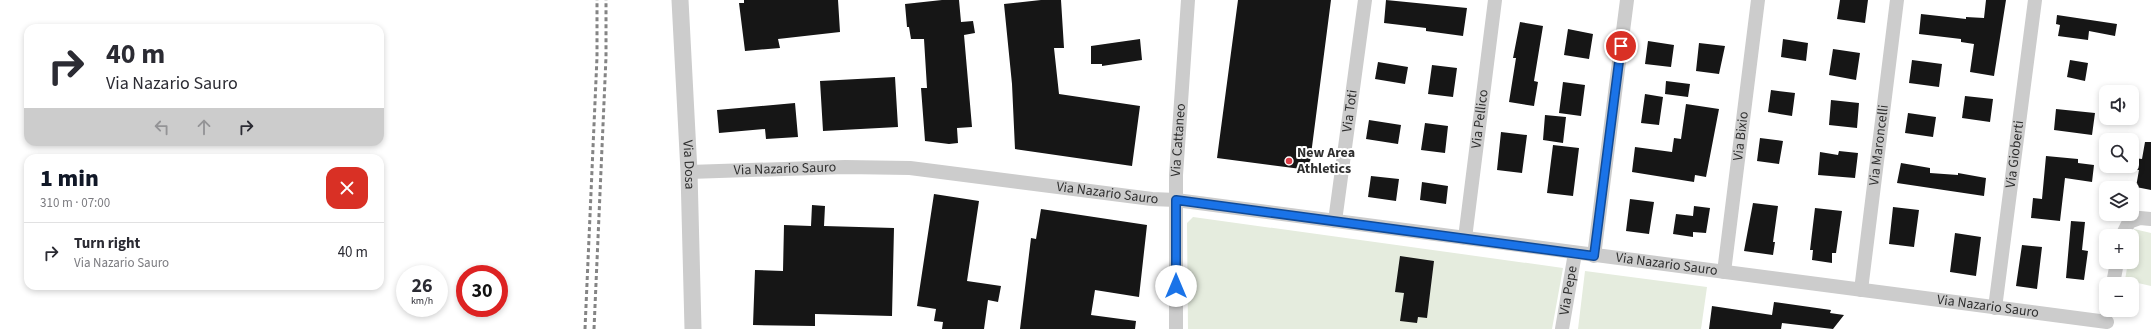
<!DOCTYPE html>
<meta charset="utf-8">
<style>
:root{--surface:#fff;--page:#f2f2f3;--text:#2b2b33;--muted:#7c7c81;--line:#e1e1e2;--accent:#111827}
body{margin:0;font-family:"Source Sans 3",sans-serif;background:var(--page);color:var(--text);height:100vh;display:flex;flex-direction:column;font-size:15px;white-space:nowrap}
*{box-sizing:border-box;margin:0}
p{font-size:13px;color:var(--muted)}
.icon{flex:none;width:22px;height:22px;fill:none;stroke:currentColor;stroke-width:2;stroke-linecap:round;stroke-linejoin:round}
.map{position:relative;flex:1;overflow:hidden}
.side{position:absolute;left:24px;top:154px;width:360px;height:136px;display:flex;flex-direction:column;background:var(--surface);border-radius:12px;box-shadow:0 2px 6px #0003}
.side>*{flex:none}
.hud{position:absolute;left:24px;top:24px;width:360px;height:122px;border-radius:12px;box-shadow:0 2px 6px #0003;background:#fff;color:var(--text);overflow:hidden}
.fabs{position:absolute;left:2099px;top:85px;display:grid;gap:8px}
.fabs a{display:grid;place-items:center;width:40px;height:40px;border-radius:8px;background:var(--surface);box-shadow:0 2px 6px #0003;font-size:20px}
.speed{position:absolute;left:396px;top:265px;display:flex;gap:8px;font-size:20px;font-weight:700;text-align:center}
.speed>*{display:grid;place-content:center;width:52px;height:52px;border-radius:50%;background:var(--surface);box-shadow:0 2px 6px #0003;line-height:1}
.speed small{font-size:10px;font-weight:400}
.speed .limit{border:6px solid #d22;background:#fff;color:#111}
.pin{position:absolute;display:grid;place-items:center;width:34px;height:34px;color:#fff;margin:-17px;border:2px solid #fff;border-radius:50%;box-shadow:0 1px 4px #0007}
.me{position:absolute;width:44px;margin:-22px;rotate:0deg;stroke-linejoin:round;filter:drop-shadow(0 0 3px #0008)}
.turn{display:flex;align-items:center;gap:14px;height:84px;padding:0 16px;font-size:18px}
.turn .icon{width:52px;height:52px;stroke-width:2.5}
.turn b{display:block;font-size:28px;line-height:34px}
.lanes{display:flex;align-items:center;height:38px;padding:0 16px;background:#0003;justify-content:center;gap:20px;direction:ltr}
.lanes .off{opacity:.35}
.round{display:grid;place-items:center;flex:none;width:42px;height:42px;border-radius:12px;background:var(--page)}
.summary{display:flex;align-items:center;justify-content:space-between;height:68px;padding:0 16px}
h1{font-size:24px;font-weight:800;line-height:30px;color:var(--accent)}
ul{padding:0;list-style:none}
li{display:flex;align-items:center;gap:12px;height:60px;padding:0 16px;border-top:1px solid var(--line)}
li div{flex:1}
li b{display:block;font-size:15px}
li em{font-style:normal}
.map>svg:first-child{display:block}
.green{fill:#e5ecde}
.building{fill:#161616}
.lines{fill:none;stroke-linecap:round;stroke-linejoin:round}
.minor{stroke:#ccc;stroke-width:14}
.tertiary{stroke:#ccc;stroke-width:17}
.rail{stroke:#848484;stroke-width:3;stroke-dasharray:4 3;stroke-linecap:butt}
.route-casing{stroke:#114b97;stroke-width:10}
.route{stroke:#1a73e8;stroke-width:7}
.poi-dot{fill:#dc3c47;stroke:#fff;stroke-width:1.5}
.labels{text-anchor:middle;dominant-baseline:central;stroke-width:4;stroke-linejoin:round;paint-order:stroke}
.street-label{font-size:14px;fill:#2f2f2f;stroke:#fff}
.poi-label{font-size:14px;font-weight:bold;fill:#2f2f2f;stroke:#fff;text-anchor:start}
</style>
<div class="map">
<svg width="2151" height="329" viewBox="0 0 2151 329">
<rect width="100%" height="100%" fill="#fff"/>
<!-- green -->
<path class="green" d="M1193,217L1563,268L1552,329H1188L1187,223Z
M2134,229L2151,233V286L2125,280L2128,262H2132Z
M1585,271L1707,287L1701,329H1578Z"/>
<!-- building -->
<path class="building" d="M744,0H838L840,32L778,39L780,48L745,51L739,3H744Z
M942,0H959L961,22L973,21L975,33L964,35L972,127L957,128L958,143L949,144L925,141L921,88H927L924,39H911L909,27H907L905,4Z
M1041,0H1061L1064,48H1054L1059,94L1140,106L1132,166L1015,149L1012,84L1004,4Z
M1238,0H1331L1309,170L1217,158Z
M1386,0L1467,8L1463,36L1426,31V28L1384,23Z
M1840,0H1868L1865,23L1837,19Z
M1986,0H2006L1994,76L1970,72L1974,44L1961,42V39L1919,34L1921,14L1966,19V17L1984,18Z
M2057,15L2117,24L2115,36L2089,31L2088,40L2058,36L2060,25L2056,24Z
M1520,22L1543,26L1534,81L1538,82L1534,106L1509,102L1516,58H1513Z
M1568,29L1593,34L1589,59L1564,55Z
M1140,39L1142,60L1102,66V64H1091V46Z
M1783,39L1808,43L1806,61L1781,57Z
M1648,41L1674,45L1671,67L1645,64Z
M1699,43L1725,46L1719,74L1696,71Z
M1833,49L1860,53L1856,80L1829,75Z
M1912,60L1942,64L1939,87L1909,83Z
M2070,60L2088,63L2085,81L2067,77Z
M1378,62L1408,67L1405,84L1375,79Z
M1432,65L1457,68L1453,97L1428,94Z
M895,77L898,127L823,131L820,81Z
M1666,81L1690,84L1688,97L1665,94Z
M1563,82L1585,85L1581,116L1559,113Z
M1771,90L1795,93L1792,116L1768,112Z
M1645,94L1663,97L1659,125L1641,123Z
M1965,96L1993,99L1990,122L1962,118Z
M1831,100L1859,103L1857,128L1829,125Z
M795,103L798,137L766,139L765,129L719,133L717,110Z
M1686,104L1719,109L1706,177L1695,175L1694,182L1632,172L1635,147L1672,152L1674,138L1681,139Z
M2056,109L2095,113L2092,135L2054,130Z
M1908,113L1936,117L1933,137L1905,133Z
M1545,115L1566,117L1563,143L1543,140Z
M1369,120L1401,125L1398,144L1366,139Z
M1425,123L1448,126L1445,153L1421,150Z
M1501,132L1527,135L1522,173L1497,170Z
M1760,138L1783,141L1779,164L1757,161Z
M2145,142H2151V190L2136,187L2139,170L2132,169L2134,158L2142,159Z
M1553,145L1579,148L1573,196L1547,193Z
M1839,151L1858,153L1855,178L1818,175L1820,152L1838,155Z
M2046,156L2078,159V163L2094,165L2092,182L2065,178L2060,221L2031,218L2033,198L2042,199Z
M1901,163L1930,168V173L1958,175V173L1986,178L1984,196L1897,183Z
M1371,176L1399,179L1396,201L1368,197Z
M1422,182L1448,186L1446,204L1420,200Z
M934,194L979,201L967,281L1001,286L998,302L988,300L984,329H942L943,322L934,321L936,309L917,306Z
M1630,199L1654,202L1649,234L1626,231Z
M1753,203L1778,206L1773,242H1775L1773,255L1744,251Z
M812,205L825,206L824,226L894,228L892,316L815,314V326L753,325L755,270L783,271L784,225L811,226Z
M1694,206L1710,208L1706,233L1693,232V237L1673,234L1676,214L1693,216Z
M1893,207L1919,210L1914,247L1889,244Z
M1815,208L1842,211L1836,253H1832V263L1812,260L1813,250H1810Z
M1041,209L1147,225L1139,297L1095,290L1091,315L1136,321L1135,329H1020L1031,238L1036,239Z
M2071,221L2085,222L2082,250L2088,251L2084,280L2066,278Z
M1955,233L1981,237L1976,276L1950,272Z
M2022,245L2042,247L2037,289L2016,286Z
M1400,256L1434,261L1427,318L1418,317L1417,323L1400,321L1404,293L1395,292Z
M1774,302L1831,310L1830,313L1844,315L1833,329L1782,323L1781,329H1709L1712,306L1772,315Z"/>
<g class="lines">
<!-- minor -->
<g class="minor">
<path id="s1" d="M689,172L845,167L910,168L1152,199L1176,200L2107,322"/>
<path id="s2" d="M1335,221L1365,0"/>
<path d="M2122,236L2129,222L2140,218L2151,219"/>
<path id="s3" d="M1465,238L1495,0"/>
<path d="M1594,256L1627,0"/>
<path id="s4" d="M1724,272L1758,0"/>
<path d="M2113,284L2117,262"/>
<path id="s5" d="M1861,290L1897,0"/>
<path id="s6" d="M1995,308L2035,0"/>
<path id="s7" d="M1176,329V175L1188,0"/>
<path id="s8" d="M1562,329L1575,253"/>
</g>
<!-- tertiary -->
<path class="tertiary" id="s9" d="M680,0L689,172L693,329"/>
<!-- rail -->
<path class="rail" d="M585,329L597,57V0
M594,329L606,57V0"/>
</g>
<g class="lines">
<!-- route casing -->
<g class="route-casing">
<path id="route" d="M1176,286V200L1594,256L1621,46"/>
</g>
<!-- route -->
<use href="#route" class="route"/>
</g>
<!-- markers -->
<circle class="poi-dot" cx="1289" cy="161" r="4"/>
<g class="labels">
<!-- street labels -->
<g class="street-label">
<text stroke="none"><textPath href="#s2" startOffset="111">Via Toti</textPath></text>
<text stroke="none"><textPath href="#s3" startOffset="120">Via Pellico</textPath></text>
<text stroke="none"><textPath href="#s4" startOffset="137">Via Bixio</textPath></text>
<text stroke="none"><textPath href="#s7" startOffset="189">Via Cattaneo</textPath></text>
<text stroke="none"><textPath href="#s5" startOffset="146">Via Maroncelli</textPath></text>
<text stroke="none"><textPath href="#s6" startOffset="155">Via Gioberti</textPath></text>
<text stroke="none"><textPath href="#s9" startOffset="165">Via Dosa</textPath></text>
<text stroke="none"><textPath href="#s1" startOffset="96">Via Nazario Sauro</textPath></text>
<text stroke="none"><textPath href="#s1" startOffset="420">Via Nazario Sauro</textPath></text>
<text stroke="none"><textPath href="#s1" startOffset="984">Via Nazario Sauro</textPath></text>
<text stroke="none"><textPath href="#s8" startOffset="39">Via Pepe</textPath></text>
<text stroke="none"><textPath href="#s1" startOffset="1308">Via Nazario Sauro</textPath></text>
</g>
<!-- poi labels -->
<g class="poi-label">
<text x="1297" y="153">New Area<tspan x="1297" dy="16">Athletics</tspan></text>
</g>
</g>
</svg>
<div class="fabs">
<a><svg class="icon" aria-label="sound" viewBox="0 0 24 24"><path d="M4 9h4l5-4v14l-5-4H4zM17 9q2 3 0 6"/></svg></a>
<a><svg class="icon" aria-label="search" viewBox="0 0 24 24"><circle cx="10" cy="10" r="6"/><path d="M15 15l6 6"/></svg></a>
<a><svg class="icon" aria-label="layers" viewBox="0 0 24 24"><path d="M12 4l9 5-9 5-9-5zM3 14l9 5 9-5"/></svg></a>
<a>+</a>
<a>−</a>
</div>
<div class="speed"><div>26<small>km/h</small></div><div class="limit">30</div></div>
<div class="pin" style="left:1621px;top:46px;background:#d93025"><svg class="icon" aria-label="arrive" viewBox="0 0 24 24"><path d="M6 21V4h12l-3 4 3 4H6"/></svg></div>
<svg class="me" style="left:1176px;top:286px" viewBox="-20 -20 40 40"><circle r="19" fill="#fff"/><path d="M0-13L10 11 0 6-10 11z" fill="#1a73e8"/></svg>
<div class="hud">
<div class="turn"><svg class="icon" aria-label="right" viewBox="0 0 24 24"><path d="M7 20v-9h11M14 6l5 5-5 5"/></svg><div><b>40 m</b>Via Nazario Sauro</div></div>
<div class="lanes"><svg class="icon off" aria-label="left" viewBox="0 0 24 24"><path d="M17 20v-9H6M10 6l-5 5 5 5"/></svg><svg class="icon off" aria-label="ahead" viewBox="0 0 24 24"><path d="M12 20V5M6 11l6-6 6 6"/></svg><svg class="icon" aria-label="right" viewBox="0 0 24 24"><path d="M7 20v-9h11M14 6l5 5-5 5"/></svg></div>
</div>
<section class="side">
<div class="summary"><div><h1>1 min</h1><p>310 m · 07:00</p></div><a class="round" style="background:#d93025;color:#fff"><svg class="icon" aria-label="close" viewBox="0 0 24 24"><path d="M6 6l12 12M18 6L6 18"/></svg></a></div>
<ul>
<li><svg class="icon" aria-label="right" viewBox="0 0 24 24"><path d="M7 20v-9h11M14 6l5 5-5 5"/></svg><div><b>Turn right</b><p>Via Nazario Sauro</p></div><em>40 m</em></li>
</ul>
</section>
</div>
